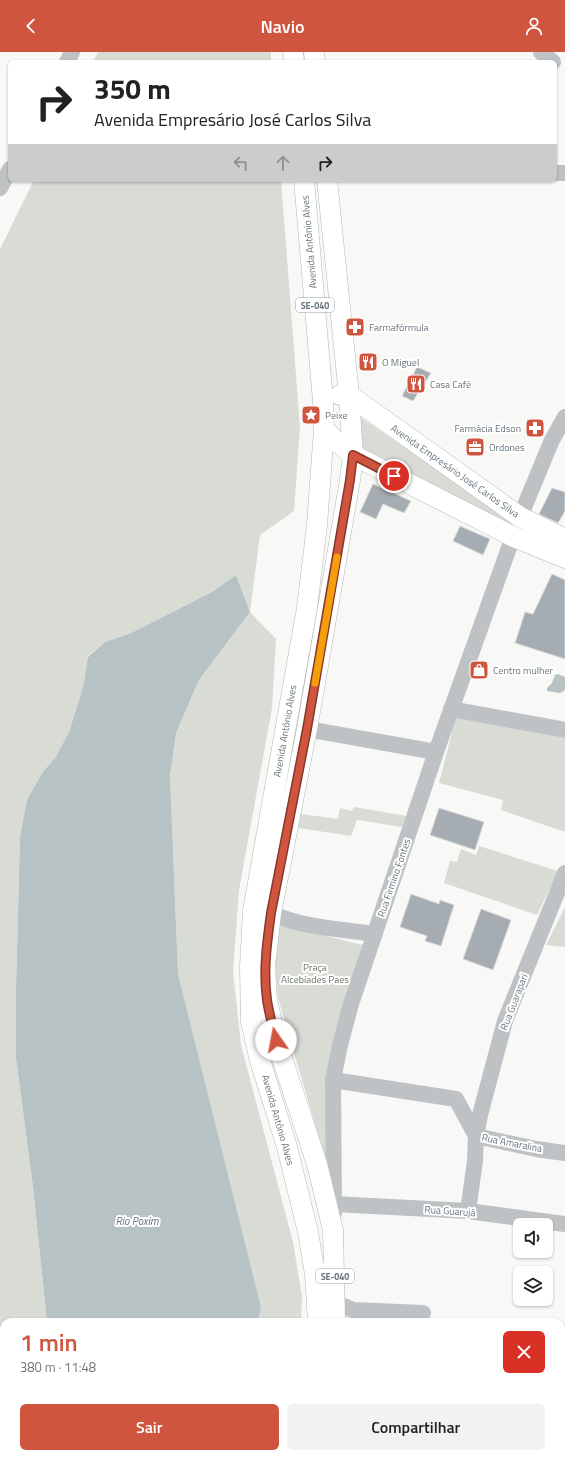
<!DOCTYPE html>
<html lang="pt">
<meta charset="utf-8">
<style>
:root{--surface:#fff;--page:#f2f2f2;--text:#222;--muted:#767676;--accent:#cf553e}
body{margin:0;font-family:"Titillium Web",sans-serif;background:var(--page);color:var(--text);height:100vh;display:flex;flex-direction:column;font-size:15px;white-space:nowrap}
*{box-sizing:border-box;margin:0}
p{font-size:13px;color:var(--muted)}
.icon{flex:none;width:22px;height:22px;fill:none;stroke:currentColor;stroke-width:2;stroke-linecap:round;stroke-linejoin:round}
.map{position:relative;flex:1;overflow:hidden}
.details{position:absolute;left:0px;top:1266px;width:565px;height:140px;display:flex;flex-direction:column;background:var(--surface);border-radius:12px 12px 0 0;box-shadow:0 1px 3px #0004}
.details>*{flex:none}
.banner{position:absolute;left:8px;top:8px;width:549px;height:122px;border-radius:6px;box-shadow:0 1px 3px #0004;background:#fff;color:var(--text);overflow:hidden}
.fabs{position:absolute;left:513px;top:1166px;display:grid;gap:8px}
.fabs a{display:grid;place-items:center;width:40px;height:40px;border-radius:6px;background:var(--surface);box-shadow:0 1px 3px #0004;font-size:20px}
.pin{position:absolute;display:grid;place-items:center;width:34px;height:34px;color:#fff;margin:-17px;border:2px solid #fff;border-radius:50%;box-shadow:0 1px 4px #0007}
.me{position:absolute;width:44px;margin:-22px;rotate:348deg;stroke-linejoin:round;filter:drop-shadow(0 0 3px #0008)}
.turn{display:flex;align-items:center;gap:14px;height:84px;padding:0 20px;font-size:18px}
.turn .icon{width:52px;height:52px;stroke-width:2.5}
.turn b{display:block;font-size:28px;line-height:34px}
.lanes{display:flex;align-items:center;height:38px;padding:0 20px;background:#0003;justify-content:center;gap:20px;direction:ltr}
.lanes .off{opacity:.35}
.round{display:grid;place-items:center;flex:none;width:42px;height:42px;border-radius:6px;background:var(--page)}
.overview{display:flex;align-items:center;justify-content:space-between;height:68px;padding:0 20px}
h1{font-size:24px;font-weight:600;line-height:30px;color:var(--accent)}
.button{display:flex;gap:8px;margin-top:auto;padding:8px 20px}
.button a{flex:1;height:46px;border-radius:6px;background:var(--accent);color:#fff;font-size:16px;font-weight:600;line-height:46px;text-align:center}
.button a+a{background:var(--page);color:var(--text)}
header{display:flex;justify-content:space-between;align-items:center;height:52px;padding:0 20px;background:var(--accent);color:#fff;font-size:18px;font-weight:600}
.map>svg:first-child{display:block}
.green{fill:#d8dcd5}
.water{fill:#b7c2c5}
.building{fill:#a6adb2;stroke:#dad9d8}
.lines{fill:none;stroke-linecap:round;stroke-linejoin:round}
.major-casing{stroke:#b2b7b9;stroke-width:21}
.minor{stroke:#bec2c5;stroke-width:16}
.major{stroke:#fff;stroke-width:20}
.route-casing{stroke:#873728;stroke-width:10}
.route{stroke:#cf553e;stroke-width:7}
.slow{stroke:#f59e0b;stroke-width:7}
.labels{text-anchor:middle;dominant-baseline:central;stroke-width:4;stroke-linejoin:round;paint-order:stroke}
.shield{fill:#fff;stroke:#949ea4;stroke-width:1}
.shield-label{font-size:9px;font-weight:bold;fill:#66757d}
.street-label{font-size:10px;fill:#66757d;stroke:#fff}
.poi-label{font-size:10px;fill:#66757d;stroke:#fff;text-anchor:start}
.park-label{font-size:10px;fill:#697665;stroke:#fff}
.water-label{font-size:11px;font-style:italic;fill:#617378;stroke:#fff}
</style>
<header><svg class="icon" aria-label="back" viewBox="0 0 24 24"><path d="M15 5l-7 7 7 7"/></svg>Navio<svg class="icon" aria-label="person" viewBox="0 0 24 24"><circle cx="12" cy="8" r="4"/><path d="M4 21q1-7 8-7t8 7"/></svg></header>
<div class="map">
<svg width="565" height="1406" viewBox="0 0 565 1406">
<rect width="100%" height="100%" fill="#f8f8f6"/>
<!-- green -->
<path class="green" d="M98,0H271V10H93Z
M34,128H281L300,375L294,459L260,483L250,560L276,587L272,656L239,838L233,920L241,993L293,1190L302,1245L301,1270H258L261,1255L178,922L170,724L176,681L199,628L250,560L236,523L212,540L131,581L105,590L88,604L83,635L69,680L55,706L42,721L27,748L20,784L16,939V1006L33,1135L47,1270H4V1402H48V1406H0V197Z
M360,365L514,470L512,478L362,399Z
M456,665L565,686V780L501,758L503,748L439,731Z
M354,755L407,764L402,775L357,768L351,784L298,776L301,762L338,767L340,756L352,759Z
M479,794L558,819L537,863L444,831L450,809L457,810L461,797L476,803Z
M565,855V895L546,893Z
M278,872L363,893L339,973L332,1130L278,946L275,910Z
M239,1402H295V1406H238Z"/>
<!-- water -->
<path class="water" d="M236,523L250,560L199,628L176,681L170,724L178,922L261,1255L258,1270H47L33,1135L16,1006V939L20,784L27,748L42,721L55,706L69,680L83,635L88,605L105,590L131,581L212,540Z
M558,622L565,625V638L560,641L547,639V636L552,631L555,623Z
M48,1402H239L238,1406H48Z"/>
<!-- building -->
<path class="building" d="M417,315L431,321L413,349L402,344Z
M373,432L411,449L404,461L383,452L376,467L360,460Z
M552,436L565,440V459L558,471L539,462Z
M460,474L490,487L483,503L453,489Z
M552,522L565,528V607L515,591L525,560L533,562Z
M439,756L484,770L475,798L430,783Z
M411,842L439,852L440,848L454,853L441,894L425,889L427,884L400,875Z
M481,857L511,868L493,918L463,907Z"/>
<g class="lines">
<!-- major casing -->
<g class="major-casing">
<path id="major" d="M293,0L294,10
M314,0L315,10
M304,128L323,349L324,377L317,473L307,556L253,859L250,915L251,969L259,1005L287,1095L308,1180L315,1222L318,1270
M327,128L349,343L353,403L350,428L307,677L271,861L265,914L267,948L276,988L317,1112L333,1178L335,1270
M340,343H349L520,465L565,487
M324,377L335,388L353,403L514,485L565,506
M312,1406L313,1402
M333,1406V1402"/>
</g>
<!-- minor -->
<path class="minor" d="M541,0L553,10
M67,10L72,0
M555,121H565
M0,136L10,117
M451,657L565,678
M307,677L436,700
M271,861C303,876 340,877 375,882
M333,1028L456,1047L476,1084L536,1097L565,1101
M334,1152L468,1159L565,1172
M468,1159L475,1109L476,1084L480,1063L505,969L565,821
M334,1161L333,1028L340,993L351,952L436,700L520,465L552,388L565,365
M336,1251L353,1258L423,1261"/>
<!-- major -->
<use href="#major" class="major"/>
</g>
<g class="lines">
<!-- route casing -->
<g class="route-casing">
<path id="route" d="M276,988C273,975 269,962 267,948C263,919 267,890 271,861L307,677L350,428L353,403L394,424"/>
</g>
<!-- route -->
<use href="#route" class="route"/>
<!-- slow -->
<path class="slow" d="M315,631L337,505"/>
</g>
<!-- icons -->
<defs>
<g id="pharmacy-square" transform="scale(1)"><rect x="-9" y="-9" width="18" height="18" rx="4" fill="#cf553e" stroke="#fff"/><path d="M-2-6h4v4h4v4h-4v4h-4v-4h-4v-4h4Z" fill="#fff"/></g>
<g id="restaurant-square" transform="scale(1)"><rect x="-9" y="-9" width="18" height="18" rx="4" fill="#cf553e" stroke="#fff"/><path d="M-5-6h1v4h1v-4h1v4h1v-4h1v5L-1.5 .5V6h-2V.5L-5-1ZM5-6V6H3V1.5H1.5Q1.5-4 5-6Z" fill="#fff"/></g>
<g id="sight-square" transform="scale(1)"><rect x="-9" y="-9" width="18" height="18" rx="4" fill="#cf553e" stroke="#fff"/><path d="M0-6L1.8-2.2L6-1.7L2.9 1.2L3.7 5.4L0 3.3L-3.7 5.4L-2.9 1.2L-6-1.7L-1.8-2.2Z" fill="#fff"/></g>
<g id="office-square" transform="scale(1)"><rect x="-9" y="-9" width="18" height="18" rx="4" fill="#cf553e" stroke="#fff"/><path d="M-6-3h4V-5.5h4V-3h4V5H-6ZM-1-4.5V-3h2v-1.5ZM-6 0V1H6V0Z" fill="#fff"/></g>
<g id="shop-square" transform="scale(1)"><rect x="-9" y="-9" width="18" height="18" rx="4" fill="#cf553e" stroke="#fff"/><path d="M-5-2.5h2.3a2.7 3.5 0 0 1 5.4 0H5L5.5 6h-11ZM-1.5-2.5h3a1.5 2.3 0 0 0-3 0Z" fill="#fff"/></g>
</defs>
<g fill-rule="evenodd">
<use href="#pharmacy-square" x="355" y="275"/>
<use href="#restaurant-square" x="368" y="310"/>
<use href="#restaurant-square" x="416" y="332"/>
<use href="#sight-square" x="311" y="363"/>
<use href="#pharmacy-square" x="535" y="376"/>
<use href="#office-square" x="475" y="395"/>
<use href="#shop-square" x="479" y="618"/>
</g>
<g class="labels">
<!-- shield labels -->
<g class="shield">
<rect x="296" y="246" width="38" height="14" rx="3"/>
<rect x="316" y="1217" width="38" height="14" rx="3"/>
</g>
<g class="shield-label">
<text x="315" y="253">SE-040</text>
<text x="335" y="1224">SE-040</text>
</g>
<!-- street labels -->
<g class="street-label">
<text transform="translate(309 190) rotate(-95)">Avenida Antônio Alves</text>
<text transform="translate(455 419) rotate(35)">Avenida Empresário José Carlos Silva</text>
<text transform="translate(285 679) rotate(-80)">Avenida Antônio Alves</text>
<text transform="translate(394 826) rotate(-71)">Rua Firmino Fontes</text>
<text transform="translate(514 950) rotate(-69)">Rua Guarapari</text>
<text transform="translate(278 1068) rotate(74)">Avenida Antônio Alves</text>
<text transform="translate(512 1091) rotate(11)">Rua Amaralina</text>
<text transform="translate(450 1159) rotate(4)">Rua Guarujá</text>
</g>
<!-- poi labels -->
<g class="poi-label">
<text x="369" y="275">Farmafórmula</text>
<text x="382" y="310">O Miguel</text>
<text x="430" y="332">Casa Café</text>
<text x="325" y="363">Peixe</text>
<text x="521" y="376" text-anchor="end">Farmácia Edson</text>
<text x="489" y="395">Ordones</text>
<text x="493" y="618">Centro mulher</text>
</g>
<!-- park labels -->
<g class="park-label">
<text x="315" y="915">Praça<tspan x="315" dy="12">Alcebíades Paes</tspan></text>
</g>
<!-- water labels -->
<g class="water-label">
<text x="137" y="1169">Rio Poxim</text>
</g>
</g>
</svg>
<div class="fabs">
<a><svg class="icon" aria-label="sound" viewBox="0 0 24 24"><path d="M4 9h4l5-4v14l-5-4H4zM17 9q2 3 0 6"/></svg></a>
<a><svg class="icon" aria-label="layers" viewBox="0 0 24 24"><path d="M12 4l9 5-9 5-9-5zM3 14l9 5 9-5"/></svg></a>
</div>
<div class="pin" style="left:394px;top:424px;background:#d93025"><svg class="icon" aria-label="arrive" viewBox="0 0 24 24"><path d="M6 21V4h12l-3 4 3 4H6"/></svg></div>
<svg class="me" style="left:276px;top:988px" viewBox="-20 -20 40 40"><circle r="19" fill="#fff"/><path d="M0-13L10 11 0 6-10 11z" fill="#cf553e"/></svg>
<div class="banner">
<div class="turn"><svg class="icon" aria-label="right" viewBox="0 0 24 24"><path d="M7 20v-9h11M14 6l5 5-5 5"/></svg><div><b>350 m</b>Avenida Empresário José Carlos Silva</div></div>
<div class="lanes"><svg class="icon off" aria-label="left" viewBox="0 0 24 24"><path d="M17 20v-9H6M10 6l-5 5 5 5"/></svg><svg class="icon off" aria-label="ahead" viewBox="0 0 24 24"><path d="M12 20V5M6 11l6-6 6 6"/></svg><svg class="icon" aria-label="right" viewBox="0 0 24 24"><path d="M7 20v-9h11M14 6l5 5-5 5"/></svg></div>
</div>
<section class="details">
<div class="overview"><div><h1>1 min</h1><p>380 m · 11:48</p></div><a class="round" style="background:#d93025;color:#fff"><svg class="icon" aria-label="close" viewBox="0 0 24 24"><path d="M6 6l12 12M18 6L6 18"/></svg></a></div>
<div class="button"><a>Sair</a><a>Compartilhar</a></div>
</section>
</div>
